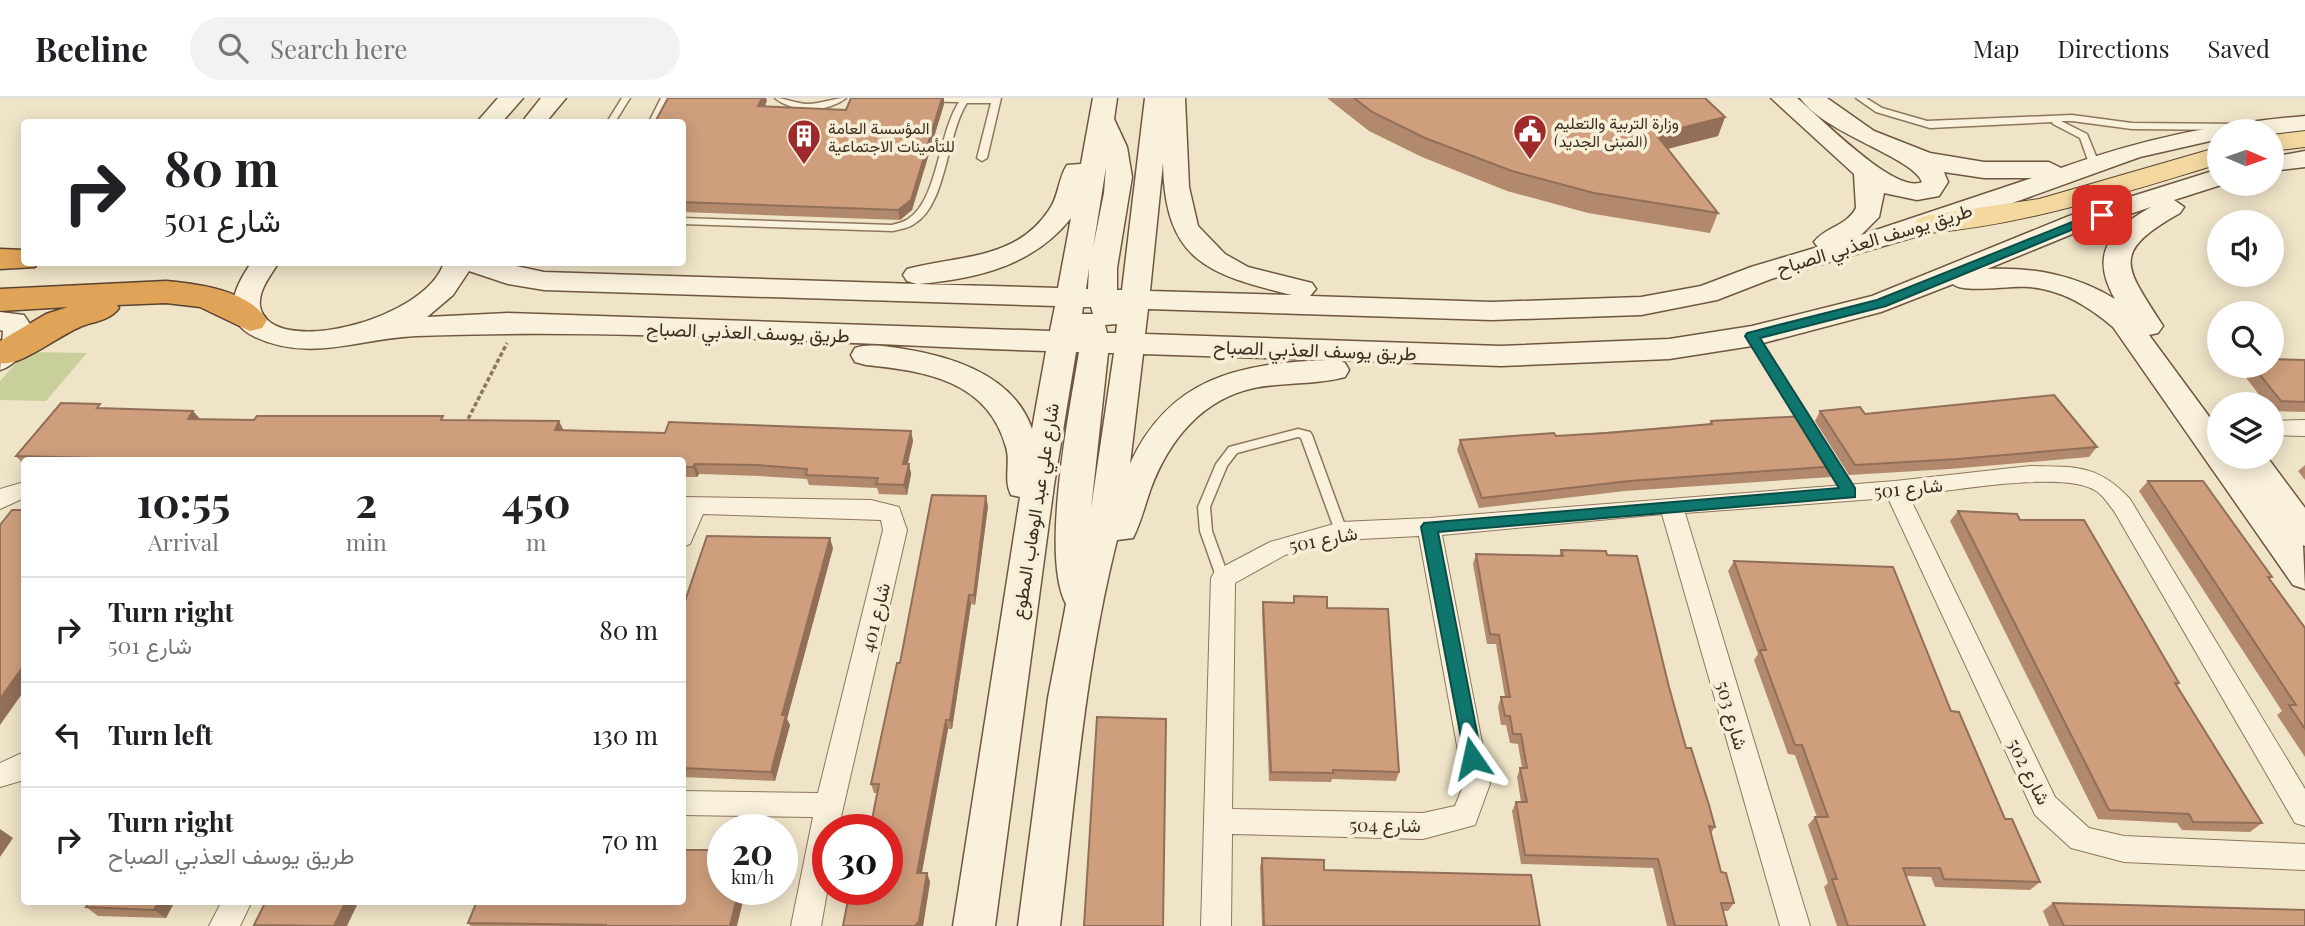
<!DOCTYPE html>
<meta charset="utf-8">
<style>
:root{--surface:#fff;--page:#f2f2f2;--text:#202124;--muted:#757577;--line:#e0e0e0}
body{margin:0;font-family:"Playfair Display",Vazirmatn,serif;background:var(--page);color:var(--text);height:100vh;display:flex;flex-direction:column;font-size:26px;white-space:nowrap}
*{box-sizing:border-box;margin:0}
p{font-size:23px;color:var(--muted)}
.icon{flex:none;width:38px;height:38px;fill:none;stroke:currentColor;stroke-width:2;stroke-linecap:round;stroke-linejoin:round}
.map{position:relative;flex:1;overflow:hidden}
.side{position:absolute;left:21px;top:359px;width:665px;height:448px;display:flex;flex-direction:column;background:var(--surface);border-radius:7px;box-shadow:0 4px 18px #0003}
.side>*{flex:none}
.guide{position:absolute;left:21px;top:21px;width:665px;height:147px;border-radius:7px;box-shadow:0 4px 18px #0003;background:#fff;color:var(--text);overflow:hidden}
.needle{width:46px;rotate:92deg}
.buttons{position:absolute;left:2207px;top:21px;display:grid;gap:14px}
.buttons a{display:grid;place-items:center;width:77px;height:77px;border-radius:50%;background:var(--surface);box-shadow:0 4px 18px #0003;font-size:35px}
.speed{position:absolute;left:707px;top:716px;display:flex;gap:14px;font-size:35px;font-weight:700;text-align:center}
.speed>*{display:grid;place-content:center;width:91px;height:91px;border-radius:50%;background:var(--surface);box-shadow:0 4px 18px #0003;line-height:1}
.speed small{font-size:18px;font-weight:400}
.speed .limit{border:10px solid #d22;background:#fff;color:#111}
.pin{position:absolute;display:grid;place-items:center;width:60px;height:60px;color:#fff;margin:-30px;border-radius:14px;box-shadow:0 4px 10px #0006}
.me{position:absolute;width:77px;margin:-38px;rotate:349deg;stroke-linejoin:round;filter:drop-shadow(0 0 5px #0008)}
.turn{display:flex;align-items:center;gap:24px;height:147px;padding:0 28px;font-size:32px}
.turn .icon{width:91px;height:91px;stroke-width:2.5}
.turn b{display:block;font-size:49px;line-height:60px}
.eta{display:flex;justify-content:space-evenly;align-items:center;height:119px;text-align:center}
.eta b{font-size:42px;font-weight:700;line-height:49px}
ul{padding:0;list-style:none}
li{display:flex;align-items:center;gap:21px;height:105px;padding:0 28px;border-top:2px solid var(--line)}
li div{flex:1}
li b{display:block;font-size:26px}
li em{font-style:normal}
header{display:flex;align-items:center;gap:42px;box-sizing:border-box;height:98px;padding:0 35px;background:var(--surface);border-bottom:2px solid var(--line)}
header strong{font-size:33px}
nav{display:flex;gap:38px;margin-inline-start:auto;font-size:24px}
.search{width:490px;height:63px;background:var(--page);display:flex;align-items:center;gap:18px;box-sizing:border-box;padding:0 24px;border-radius:38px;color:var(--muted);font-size:26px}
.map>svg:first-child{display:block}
.green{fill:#c9cf9b}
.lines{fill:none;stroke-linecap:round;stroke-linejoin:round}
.lane-casing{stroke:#8d765c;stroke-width:3}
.street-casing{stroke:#8d765c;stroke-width:2}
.secondary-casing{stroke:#6f573f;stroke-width:3}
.primary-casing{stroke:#5b4430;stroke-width:2}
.highway-casing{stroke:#5b4430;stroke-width:3}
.path{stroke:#8d765c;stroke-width:3.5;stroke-dasharray:4.5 2.5;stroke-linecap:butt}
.lane{fill:#faf1dc;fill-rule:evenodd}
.street{fill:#faf1dc;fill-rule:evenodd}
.secondary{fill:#faf1dc;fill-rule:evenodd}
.primary{fill:#f3d9a0;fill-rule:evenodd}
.highway{fill:#e0a458;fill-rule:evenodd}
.wall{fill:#b2896c}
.shaded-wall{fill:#916f58}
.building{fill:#cf9f7d;stroke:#916f58;stroke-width:2}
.route{fill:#0f766e;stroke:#0a4d48;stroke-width:2}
.labels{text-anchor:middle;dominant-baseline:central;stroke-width:7;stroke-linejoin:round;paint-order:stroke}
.far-poi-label{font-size:16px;fill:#3d2e20;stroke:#f7eed8;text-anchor:start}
.street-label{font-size:19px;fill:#3d2e20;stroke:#f7eed8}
</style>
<header>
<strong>Beeline</strong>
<div class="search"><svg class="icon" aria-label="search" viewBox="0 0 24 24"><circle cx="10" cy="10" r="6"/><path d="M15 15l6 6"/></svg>Search here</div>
<nav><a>Map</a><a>Directions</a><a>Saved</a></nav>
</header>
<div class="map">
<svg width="2305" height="828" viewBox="0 0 2305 828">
<rect width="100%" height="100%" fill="#f0e4c8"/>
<!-- green -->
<path class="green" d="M26,254L87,255L46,303L0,302V283Z"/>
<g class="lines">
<!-- lane casing -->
<g class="lane-casing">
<path id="lane" d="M622,0H630L615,24H607Z
M661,0H669L657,24H649Z
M775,0C786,0 796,6 808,6C821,6 833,0 846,0C827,15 793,15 775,0Z
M895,0H1001L987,60L982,63L977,60L991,5H967C946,37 947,107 914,126C909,130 900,131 893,133L682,126V120L892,127C898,125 904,124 908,121C938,102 938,36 959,4L899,3Z
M1856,0H1866L1882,10L1927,23L2072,17L2132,25L2241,26L2246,29L2241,32L2132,31L2072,23H2061L2087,36L2100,68L2095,71L2090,68L2080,40L2053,26L2052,24L1930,30L1876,14Z
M1752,234L1756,235L1813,327L1815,330L1813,333H1805L1747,238Z
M1298,331L1310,334L1312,337L1347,433L1345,436H1337L1335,433L1301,340L1298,339L1237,355L1227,368L1210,409L1212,433L1229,480L1228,484H1218L1200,433L1198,409L1216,366L1229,349Z
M1828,356L1832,357L1854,391L1856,394L1854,397H1846L1824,363L1822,360Z"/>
</g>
<!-- street casing -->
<g class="street-casing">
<path id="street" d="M2305,322V338L2272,337V323Z
M2030,368C2075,369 2098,366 2130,401L2305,691V728L2295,725L2114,413C2109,407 2103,397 2096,393C2065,372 1949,393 1909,398L2055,699L2089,730L2124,738L2305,746V772L2124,764L2071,750L2035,717L1888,400L1685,415L1810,828H1780L1662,416L1442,437L1490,686L1475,727L1423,741L1232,736L1231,828H1201L1211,480L1215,473L1270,444L1341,424L1429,420L1895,383ZM1419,438L1464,686L1455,708L1423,715L1232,711L1235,485L1285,457L1341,442Z
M24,384V400L0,411V391Z
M682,399L871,402L899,409L907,432L838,732H828V789L821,828H791L813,719L682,717V693L818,695L883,432L881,422L703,416L690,446L682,449Z
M24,654V682L0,689V665Z
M222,803H252L240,828H209Z"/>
</g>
<!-- secondary casing -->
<g class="secondary-casing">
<path id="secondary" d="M498,0H523L502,24H477Z
M541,0H566L546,24H522Z
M1093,0H1117L1114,21L1127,49L1132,79L1117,170V192H1122L1145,0H1185L1189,89L1198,128L1225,156L1248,169L1312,185L1316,191L1310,198L1492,204L1641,199L1701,188L1751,169L1818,149L1814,144C1825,129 1847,128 1856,110L1854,76L1771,0H1797C1820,19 1895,97 1922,84C1913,59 1825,36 1800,0H1827L1874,33L1930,55L1984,64H2049L2061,70C2146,40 2215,26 2305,18V32L2272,36L2219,33V41L2140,59L1938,132L1771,181L1717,202L1641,217L1492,222L1148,211L1145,236L1501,248L1669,241L1752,228L1872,198L2069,118L2219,71V86H2224L2174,102L2184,109L2180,115C2109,155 2125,168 2163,228L2158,235L2149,237L2219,332V359H2267L2305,410V448L2303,447L2305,491L2293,487L2113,229C2088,208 2062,192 2029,189C2011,187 1963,196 1953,186L1881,214L1752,248L1669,261L1501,268L1337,262L1345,265L1349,272L1345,279C1316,287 1284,284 1254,290C1202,301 1169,342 1151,390C1145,407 1141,424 1133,440L1117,442C1085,569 1075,699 1060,828H1018L1048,600L1066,506C1040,457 1070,311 1079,254H1076L1054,387L995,828H953L1020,399L1011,397C1003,382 1011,365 1006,349C988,283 926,273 866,267L855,264L851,257L855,250C871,245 888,249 904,251C954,259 1014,278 1032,331L1046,253C837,246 626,230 416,238C362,240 310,265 255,239C219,222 234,189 252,164H279C271,177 258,192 260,208C269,262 428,222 444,164H497L544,174L917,186L907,183L903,177L907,171C958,157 1015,163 1049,112C1059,99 1058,80 1067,67L1081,66ZM1163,65C1165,163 1207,176 1292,197L1150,193ZM1106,69L1104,95L1093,150ZM1944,74L1984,80H2032L1861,137L1879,119L1884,95L1917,102L1939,98L1948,84ZM2151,109C2110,132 2089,156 2115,201C2075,177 2034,169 1987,171L2087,130ZM1071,120L1058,190L918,186C976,181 1033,168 1071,120ZM1089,170L1088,191H1086ZM469,173L508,186L544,192L1055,208L1050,233L508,215L427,219L453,197ZM1083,209H1091L1093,216H1082ZM1117,226L1116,235H1107L1105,227ZM1108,255H1114L1091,411ZM1143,256L1326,262C1239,266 1170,279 1130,366Z
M2305,53V69L2272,73V59Z
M0,214L24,217L33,231C30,248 17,267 0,272L3,233L0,232Z"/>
</g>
<!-- primary casing -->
<g class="primary-casing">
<path id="primary" d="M2305,33V49L2272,53V37Z
M2219,49V66C2123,95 2029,126 1929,135L1919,132L1914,126L1919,120L1929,117L2039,101Z"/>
</g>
<!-- highway casing -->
<g class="highway-casing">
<path id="highway" d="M0,151L24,152V164H38L35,169L0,171Z
M166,183C199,186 248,192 267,222L262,230L250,233L200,209L166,205L117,207L119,210C111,221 98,223 85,227C63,234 20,270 0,265V243L46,216L68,209L0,213V191Z"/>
</g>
<!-- path -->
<path class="path" d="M465,327L507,245"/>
<!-- lane -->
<use href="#lane" class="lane"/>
<!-- street -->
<use href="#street" class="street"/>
<!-- secondary -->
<use href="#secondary" class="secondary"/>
<!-- primary -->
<use href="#primary" class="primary"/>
<!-- highway -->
<use href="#highway" class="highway"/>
</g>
<!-- wall -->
<path class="wall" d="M1327,0H1705L1725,19L1718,38L1668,51L1718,115L1710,135L1588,115L1507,93L1422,59L1369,33Z
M767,2L765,9L846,12L944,6L912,112L900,122L682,114V24Z
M2305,262V314L2272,313V306H2266L2241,273L2246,268H2272Z
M104,311L200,321L254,322H445L564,333L665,335L911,333L913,343L908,366H909L911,376L907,397L879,396L877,390L809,387L807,381L760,378L699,376L697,379H682V362H24V367L16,358Z
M1820,313L1865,316L2097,349L2089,359L1950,371L1849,377L1815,323Z
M1711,323L1837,368L1831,379L1625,393L1479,410L1457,352L1460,342L1556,338L1709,326Z
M2305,367V382L2298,373Z
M2148,383L2272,479L2270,481L2305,530V659L2277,617L2282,613L2139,393Z
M988,408L975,507L971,506L952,631H948L922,775H927L930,784L923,828H843L887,791L877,695H874L871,686L900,565Z
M1958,413L2020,422L2179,585L2177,588L2262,725L2250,734L2182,732L2177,725L2098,721L1950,423Z
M833,450L787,621L790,627L775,683L682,679V512Z
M1561,452L1607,457L1669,589L1686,650L1715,729L1711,735L1721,774L1734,805L1728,813H1723L1727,828H1667L1653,770L1521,766L1512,713L1516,704H1521L1517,679L1520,670H1522L1518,646L1510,645L1506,627H1501L1498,609L1501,599H1505L1496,546H1487L1473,466L1476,456L1559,458Z
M1734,463L1951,613L2005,721L2040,784L2030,792L1935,789L1931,779L1906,778L1925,828H1837L1824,789L1828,785L1808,727L1815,719H1817L1795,657L1788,656L1754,562L1758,556L1728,473Z
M1294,498L1327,510L1399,674L1396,683L1332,681L1331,684L1269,683L1262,514L1263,504L1293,505Z
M1262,760L1324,772L1540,828H1262L1260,769Z
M175,803L166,820L98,818L86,809Z
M2053,805L2305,828H2049L2043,813Z
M468,825L737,828H471Z"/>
<!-- shaded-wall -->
<path class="shaded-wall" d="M762,0H766L767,2L761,18L758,8Z
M942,0H944V6L912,112L900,122L898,112Z
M1725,19L1718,38L1650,55L1656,36Z
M193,313L202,323L188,321Z
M559,323L564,333L555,332Z
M911,333L913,343L905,376L903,366Z
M695,366L699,376L697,379L693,369Z
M909,366L911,376L907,397L904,387Z
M986,398L988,408L975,507L974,497Z
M830,440L833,450L787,621L790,627L775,683L771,674L782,617Z
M969,497L971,506L952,631L950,622Z
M24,567V593L0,627V601Z
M946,622L948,631L920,784L917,775Z
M0,731L13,740L0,759Z
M927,775L930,784L923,828H915Z
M739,791H746L737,828H730Z
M159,803H175L166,820L154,812Z
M346,803H359L347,828H334Z"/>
<!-- building -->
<path class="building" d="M668,0H762L758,8L846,12L851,0H942L911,102L898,112L682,104V24H655Z
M1354,0H1705L1725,19L1656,36L1718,115L1594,95L1512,73L1425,40L1372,14Z
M2272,261L2305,262V304L2281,303L2253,268H2272Z
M2054,297L2097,349L1957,361L1855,367L1820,313L1860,309L1865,316Z
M61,305L100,306L97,310L193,313L188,321L254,322L257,318H443L441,322L559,323L555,332L665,335L669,324L911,333L903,366H909L904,387L876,386L878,380L806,377L807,371L756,367L695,366L693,369H682V362H179L16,358Z
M1806,318L1837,368L1629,383L1482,400L1460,342L1554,335L1556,338L1606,335L1712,326L1711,323Z
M2148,383H2203L2272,479H2268L2305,530V631L2289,607H2296Z
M932,397L986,398L974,497H969L950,622H946L917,775H927L919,823L915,828H843L850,791H887V732H870L879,686H871L897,565H900Z
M12,412H24V567L0,601V427Z
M1958,413L2017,416L2020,422H2084L2179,585H2175L2262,725L2193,724L2189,716L2109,712Z
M707,438L830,440L782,617H786L771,674L682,670V512Z
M1561,452L1606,453L1607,457L1637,458L1669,589L1686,650H1691L1709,707L1715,729L1709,728L1721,774L1726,775L1734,805H1721L1727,828H1675L1658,761L1525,757L1516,704H1527L1520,670H1527L1521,636H1513L1510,618H1505L1501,599H1510L1499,537L1490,536L1476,456L1563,458Z
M1734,463L1893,469L1951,613L1959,614L2005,721H2012L2040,784L1944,781L1940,770H1903L1925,828H1848L1832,781H1837L1815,719H1828L1802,647H1795L1760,552H1766Z
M1294,498L1327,499V510L1388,511L1399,674L1333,672V675L1271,674L1263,504L1294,505Z
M1097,619L1166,621L1163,828H1084Z
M682,752H723V791H739L730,828H606V827L468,825L477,803H682Z
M1262,760L1324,762V772L1531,777L1540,828H1264Z
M90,803H159L154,812L86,809Z
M266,803H346L334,828L254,827Z
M2053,805L2305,812V828H2064Z"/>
<!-- route -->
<path class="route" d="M2097,114L2108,117L1886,208L1760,240L1855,390V399L1438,434L1482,660L1479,666H1466L1421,429L1424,425L1839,390L1745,238L1747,235L1877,202Z"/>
<!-- icons -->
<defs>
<g id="civic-pin" transform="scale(1.75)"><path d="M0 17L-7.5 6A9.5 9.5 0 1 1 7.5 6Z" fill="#9e2a2b" stroke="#f7eed8"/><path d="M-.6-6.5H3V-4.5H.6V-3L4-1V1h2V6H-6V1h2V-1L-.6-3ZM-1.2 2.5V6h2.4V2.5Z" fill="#fff"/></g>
<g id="building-pin" transform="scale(1.75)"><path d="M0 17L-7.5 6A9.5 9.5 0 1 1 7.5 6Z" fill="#9e2a2b" stroke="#f7eed8"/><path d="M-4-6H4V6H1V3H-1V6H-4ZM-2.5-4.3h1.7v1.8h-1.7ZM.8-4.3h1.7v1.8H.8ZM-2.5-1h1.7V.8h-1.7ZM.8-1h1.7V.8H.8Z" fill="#fff"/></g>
</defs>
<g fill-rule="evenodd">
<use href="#civic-pin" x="1530" y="33"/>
<use href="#building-pin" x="804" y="38"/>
</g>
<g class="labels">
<!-- far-poi labels -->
<g class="far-poi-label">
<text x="1554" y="24">وزارة التربية والتعليم<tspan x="1554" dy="18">(المبنى الجديد)</tspan></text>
<text x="828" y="29">المؤسسة العامة<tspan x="828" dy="18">للتأمينات الاجتماعية</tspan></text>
</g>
<!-- street labels -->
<g class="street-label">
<text transform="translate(1874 140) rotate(-17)">طريق يوسف العذبي الصباح</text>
<text transform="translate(748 233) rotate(2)">طريق يوسف العذبي الصباح</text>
<text transform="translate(1315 251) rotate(2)">طريق يوسف العذبي الصباح</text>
<text transform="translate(1908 389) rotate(-6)">شارع 501</text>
<text transform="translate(1034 413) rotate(-81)">شارع علي عبد الوهاب المطوع</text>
<text transform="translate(1323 440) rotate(-11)">شارع 501</text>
<text transform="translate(874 519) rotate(-76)">شارع 401</text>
<text transform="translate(1733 617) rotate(74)">شارع 503</text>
<text transform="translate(2030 673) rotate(63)">شارع 502</text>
<text x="1385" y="726">شارع 504</text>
</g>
</g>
</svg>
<div class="buttons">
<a><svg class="needle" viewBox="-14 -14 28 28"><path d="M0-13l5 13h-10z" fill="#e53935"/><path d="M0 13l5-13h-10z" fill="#757577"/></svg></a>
<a><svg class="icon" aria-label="sound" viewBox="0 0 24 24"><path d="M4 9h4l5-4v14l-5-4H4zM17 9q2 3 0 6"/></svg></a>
<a><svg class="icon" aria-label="search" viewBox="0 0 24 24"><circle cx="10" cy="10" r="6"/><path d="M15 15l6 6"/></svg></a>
<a><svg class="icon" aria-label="layers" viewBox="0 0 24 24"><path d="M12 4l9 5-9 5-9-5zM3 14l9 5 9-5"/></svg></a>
</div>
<div class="speed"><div>20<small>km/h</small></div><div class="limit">30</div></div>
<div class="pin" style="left:2102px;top:117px;background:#d93025"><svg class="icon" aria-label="arrive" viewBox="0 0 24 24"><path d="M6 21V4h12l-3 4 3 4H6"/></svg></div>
<svg class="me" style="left:1472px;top:660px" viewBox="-20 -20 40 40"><path d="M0-17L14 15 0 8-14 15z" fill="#0f766e" stroke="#fff" stroke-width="4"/></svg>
<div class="guide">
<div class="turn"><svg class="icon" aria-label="right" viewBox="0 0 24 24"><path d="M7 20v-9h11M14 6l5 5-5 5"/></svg><div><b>80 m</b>شارع 501</div></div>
</div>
<section class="side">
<div class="eta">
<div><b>10:55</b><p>Arrival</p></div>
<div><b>2</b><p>min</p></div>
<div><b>450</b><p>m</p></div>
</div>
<ul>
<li><svg class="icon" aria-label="right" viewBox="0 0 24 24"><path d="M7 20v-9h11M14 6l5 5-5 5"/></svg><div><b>Turn right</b><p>شارع 501</p></div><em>80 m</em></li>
<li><svg class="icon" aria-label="left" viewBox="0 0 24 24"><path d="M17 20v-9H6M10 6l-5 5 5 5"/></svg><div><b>Turn left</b></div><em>130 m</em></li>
<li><svg class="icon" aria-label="right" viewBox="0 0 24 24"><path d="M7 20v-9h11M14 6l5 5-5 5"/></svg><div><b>Turn right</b><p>طريق يوسف العذبي الصباح</p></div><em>70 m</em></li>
</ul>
</section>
</div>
